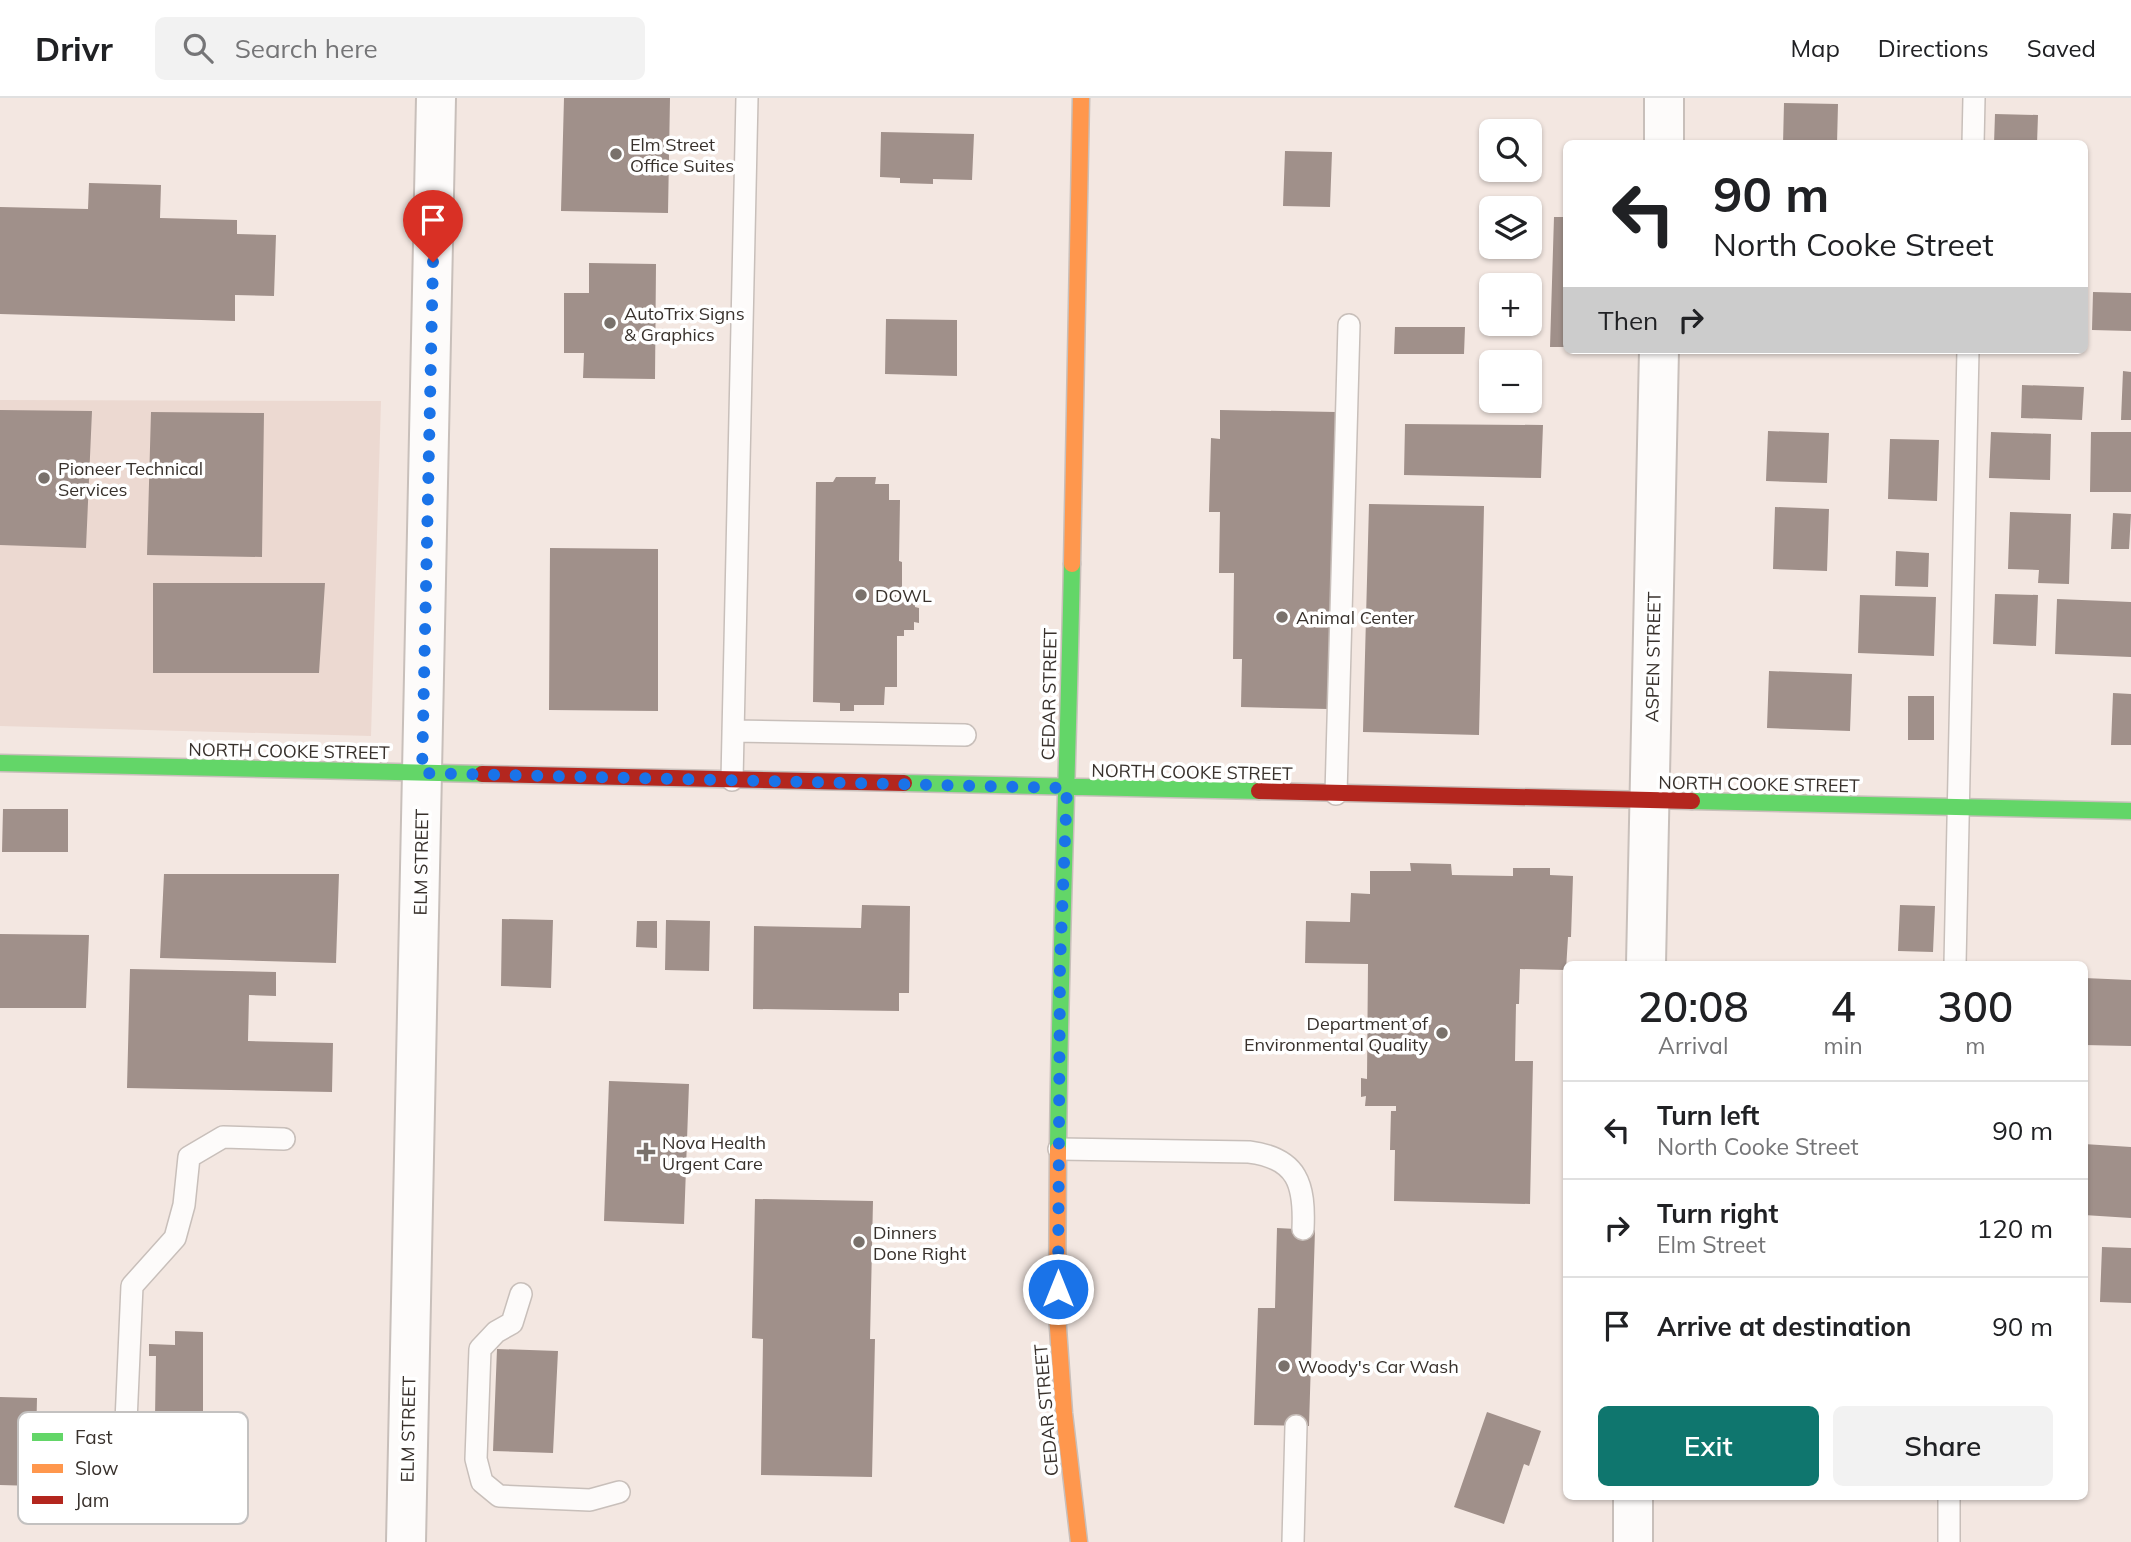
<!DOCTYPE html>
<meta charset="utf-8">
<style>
:root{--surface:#fff;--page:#f2f2f2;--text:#202124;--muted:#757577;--line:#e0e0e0;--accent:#0f766e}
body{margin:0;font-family:Mulish,sans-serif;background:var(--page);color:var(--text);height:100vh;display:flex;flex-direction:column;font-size:26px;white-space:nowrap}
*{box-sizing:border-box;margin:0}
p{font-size:23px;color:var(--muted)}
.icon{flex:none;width:38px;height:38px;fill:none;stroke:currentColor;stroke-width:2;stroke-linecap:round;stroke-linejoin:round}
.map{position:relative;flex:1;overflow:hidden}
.details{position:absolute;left:1563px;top:863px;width:525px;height:539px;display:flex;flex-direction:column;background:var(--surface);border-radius:10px;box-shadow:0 2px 5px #0004}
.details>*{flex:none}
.hud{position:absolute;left:1563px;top:42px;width:525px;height:214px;border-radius:10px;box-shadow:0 2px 5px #0004;background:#fff;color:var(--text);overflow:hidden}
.tools{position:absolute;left:1479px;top:21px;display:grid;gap:14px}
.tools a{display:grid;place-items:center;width:63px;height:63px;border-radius:10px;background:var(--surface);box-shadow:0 2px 5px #0004;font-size:35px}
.pin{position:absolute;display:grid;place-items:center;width:60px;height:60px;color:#fff;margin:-72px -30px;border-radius:50% 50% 50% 0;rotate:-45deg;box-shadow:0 0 7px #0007}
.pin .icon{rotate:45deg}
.me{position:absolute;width:77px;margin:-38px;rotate:0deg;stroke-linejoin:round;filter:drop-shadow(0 0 5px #0008)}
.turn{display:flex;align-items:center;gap:24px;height:147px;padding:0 35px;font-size:32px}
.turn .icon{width:91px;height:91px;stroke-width:2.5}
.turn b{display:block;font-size:49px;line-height:60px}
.then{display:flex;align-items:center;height:66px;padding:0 35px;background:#0003;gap:14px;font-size:26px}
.eta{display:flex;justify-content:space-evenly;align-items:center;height:119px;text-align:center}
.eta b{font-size:42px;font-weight:600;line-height:49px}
.primary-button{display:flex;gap:14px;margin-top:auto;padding:14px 35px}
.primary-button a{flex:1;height:80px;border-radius:10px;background:var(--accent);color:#fff;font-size:28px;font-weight:600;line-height:80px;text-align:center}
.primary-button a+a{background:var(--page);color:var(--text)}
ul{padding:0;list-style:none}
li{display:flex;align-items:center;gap:21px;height:98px;padding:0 35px;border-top:2px solid var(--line)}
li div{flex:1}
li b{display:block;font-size:26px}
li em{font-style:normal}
header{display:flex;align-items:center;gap:42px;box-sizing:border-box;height:98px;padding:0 35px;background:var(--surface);border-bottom:2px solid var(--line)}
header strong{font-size:33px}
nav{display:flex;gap:38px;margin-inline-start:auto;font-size:24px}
.search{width:490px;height:63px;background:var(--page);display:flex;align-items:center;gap:18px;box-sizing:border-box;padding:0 24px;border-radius:10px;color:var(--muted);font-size:26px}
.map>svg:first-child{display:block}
.industrial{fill:#ecd9d1}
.building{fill:#a0908a}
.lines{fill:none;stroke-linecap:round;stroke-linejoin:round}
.lane-casing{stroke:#c8bfba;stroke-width:24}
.street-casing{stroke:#c8bfba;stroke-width:42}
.fast-casing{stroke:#c8bfba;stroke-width:19}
.slow-casing{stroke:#c8bfba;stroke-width:19}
.jam-casing{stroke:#c8bfba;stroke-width:19}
.lane{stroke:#fdfbfa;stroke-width:21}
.street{stroke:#fdfbfa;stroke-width:38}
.fast{stroke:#63d668;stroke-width:16}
.slow{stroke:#ff974d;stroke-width:16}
.jam{stroke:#b3261e;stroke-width:16}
.route{stroke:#1a73e8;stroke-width:12;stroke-dasharray:0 21.6}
.poi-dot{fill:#79716b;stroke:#fff;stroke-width:2.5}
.labels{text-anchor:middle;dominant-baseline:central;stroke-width:7;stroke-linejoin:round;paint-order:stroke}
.poi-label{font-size:18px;fill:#38312c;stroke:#fff;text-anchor:start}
.street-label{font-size:18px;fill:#38312c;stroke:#fff}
.key{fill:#fff;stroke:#c3c1c0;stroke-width:2}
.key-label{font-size:19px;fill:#38312c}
</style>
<header>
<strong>Drivr</strong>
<div class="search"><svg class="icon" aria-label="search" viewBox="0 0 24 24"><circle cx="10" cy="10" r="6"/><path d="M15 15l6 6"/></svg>Search here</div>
<nav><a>Map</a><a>Directions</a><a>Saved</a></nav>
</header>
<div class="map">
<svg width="2131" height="1444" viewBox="0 0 2131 1444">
<rect width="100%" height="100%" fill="#f3e7e1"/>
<!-- industrial -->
<path class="industrial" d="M0,302L381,303L371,638L0,628Z"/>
<!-- building -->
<path class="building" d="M564,0H670L668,115L561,113Z
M1784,5L1838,6L1837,46H1783Z
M1995,16L2038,17L2037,46H1994Z
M881,34L974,36L972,82L933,81V86L900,85V80L880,79Z
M1285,53L1332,54L1330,109L1283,108Z
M89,85L161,87L160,120L237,122V136L276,137L274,198L235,197V223L0,216V109L88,111Z
M1554,119H1566V249H1550Z
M589,165L656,166L655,281L583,280L584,255H564V195H589Z
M2093,194L2131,195V233L2092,232Z
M886,221L957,222V278L885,276Z
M1395,229H1465L1464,256H1394Z
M2123,273L2131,274V322H2121Z
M2022,287L2084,289L2082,322L2021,320Z
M0,312L92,313L86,450L0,447Z
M1220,312L1336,314L1328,611L1241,609L1242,561H1233L1234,475H1219L1220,414H1209L1211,340L1220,341Z
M151,314L264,315L262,459L147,457Z
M1405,326L1543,327L1541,380L1404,377Z
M1768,333L1829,335L1827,385L1766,383Z
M1991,334L2051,336L2050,382L1989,380Z
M2091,334H2131V394H2090Z
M1890,341L1939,342L1937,403L1888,401Z
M836,379H876L875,386H889V402H900L899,463L902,464V494H908L907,499H915V509L919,510V525L914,524V532H904V538H897V589H885L884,607H854V613H840V605L813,604L816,384H833Z
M1369,406L1484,408L1479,637L1363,634Z
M1775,409L1829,411L1827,473L1773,471Z
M2010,414L2071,416L2069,486L2038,485L2039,472L2008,471Z
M2113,415L2131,416L2129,451H2111Z
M550,450L658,451V613L549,612Z
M1896,453L1929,455L1928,489L1895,488Z
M153,485H325L319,575H153Z
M1995,496L2038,497L2036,548L1993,546Z
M1860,497L1936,499L1934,558L1858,555Z
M2057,501L2131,504V559L2055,556Z
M1769,573L1852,576L1850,633L1767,630Z
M2113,595L2131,596V647H2111Z
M1908,598H1934V642H1908Z
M3,711H68V754H2Z
M1410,765L1451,766L1452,777L1513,778V770H1550V777L1573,778L1571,839H1568L1566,872L1520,871L1519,906H1516L1515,963H1533L1530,1106L1394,1103L1395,1052H1390L1391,1013H1396V1008H1365L1366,998L1361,999V980L1367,981L1368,866L1305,865L1306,823L1350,824L1351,795L1370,796V773H1411Z
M164,776H339L336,865L160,860Z
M862,807L910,808L909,895H899V913L753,911L754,828L861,830Z
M1900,807L1935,808L1933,854L1898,853Z
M502,821L553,822L551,890L501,888Z
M666,822L710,823L709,873L665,872Z
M637,823H657V850L636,849Z
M0,836L89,837L86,910H0Z
M130,871L276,874V898L249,897L248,943L333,945L332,994L127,990Z
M2084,880L2131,882V948L2084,947Z
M609,983L689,986L684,1126L604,1123Z
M2084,1046L2131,1049V1120L2084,1117Z
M755,1101L873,1103L870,1241H875L872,1379L761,1377L763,1241L752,1240Z
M1277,1130L1315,1132L1309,1328L1254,1327L1258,1210H1275Z
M2102,1149L2131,1150V1205L2100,1204Z
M175,1233L203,1234V1317H216L215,1338H202L201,1359H154V1333H146V1319H155L156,1258H149V1246L175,1247Z
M497,1251L558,1253L553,1355L493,1353Z
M0,1299L37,1300L35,1388L0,1387Z
M1487,1314L1541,1333L1529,1368L1524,1366L1504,1426L1454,1409Z"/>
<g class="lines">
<!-- lane casing -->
<g class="lane-casing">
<path id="lane" d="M1973,46L1974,0
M733,633L965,637
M732,682L747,0
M1336,696L1349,227
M1955,866L1968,252
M1059,1051L1249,1054C1298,1060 1305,1087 1303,1131
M521,1196L512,1225L496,1234L480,1251L476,1361L482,1384L499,1398L590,1402L619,1394
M224,1394L148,1393L128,1379L125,1346L132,1188L175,1140L184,1107L189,1059L223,1039L284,1041
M1293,1444L1296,1328
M1949,1444V1398"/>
</g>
<!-- street casing -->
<g class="street-casing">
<path id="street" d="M1664,46V0
M1646,866L1659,252
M406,1444L436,0
M1633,1444V1398"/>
</g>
<!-- fast casing -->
<g class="fast-casing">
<path id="fast" d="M0,665L482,676
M904,685L1259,693
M1692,703L2131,713
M1058,1052C1060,857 1068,662 1072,466"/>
</g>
<!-- slow casing -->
<g class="slow-casing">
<path id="slow" d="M1072,466L1081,0
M1058,1052L1057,1216L1064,1315L1079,1444"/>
</g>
<!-- jam casing -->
<g class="jam-casing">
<path id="jam" d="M482,676L904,685
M1259,693L1692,703"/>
</g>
<!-- lane -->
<use href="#lane" class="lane"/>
<!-- street -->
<use href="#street" class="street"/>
<!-- fast -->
<use href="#fast" class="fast"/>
<!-- slow -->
<use href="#slow" class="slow"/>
<!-- jam -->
<use href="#jam" class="jam"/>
</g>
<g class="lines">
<!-- route -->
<path class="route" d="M433,164L422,675L1067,690L1060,867L1058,1191"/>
</g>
<!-- markers -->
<g class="poi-dot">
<circle cx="616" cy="56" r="7"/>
<circle cx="610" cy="225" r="7"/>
<circle cx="44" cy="380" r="7"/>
<circle cx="861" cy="497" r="7"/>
<circle cx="1282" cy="519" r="7"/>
<circle cx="1442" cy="935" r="7"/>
<path d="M642.5 1043.5h7v7h7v7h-7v7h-7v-7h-7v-7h7z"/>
<circle cx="859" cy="1144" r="7"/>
<circle cx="1284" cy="1268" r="7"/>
</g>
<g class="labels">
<!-- poi labels -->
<g class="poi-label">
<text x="630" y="46">Elm Street<tspan x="630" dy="21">Office Suites</tspan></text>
<text x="624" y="215">AutoTrix Signs<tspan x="624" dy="21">&amp; Graphics</tspan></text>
<text x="58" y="370">Pioneer Technical<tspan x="58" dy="21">Services</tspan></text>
<text x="875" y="497">DOWL</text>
<text x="1296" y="519">Animal Center</text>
<text x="1428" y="925" text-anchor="end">Department of<tspan x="1428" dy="21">Environmental Quality</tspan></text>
<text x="662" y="1044">Nova Health<tspan x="662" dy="21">Urgent Care</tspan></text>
<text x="873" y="1134">Dinners<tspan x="873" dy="21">Done Right</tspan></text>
<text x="1298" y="1268">Woody's Car Wash</text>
</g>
<!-- street labels -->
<g class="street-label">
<text transform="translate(1653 559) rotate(-89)">ASPEN STREET</text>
<text transform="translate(1049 596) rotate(-89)">CEDAR STREET</text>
<text transform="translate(289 653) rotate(1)">NORTH COOKE STREET</text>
<text transform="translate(1192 674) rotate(1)">NORTH COOKE STREET</text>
<text transform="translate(1759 686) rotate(1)">NORTH COOKE STREET</text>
<text transform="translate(421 764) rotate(-89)">ELM STREET</text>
<text transform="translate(1046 1312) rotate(-95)">CEDAR STREET</text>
<text transform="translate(408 1331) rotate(-89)">ELM STREET</text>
</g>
</g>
<!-- legend -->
<rect x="18" y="1314" width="230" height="112" rx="10" class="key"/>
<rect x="32" y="1335" width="31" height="8" fill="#63d668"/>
<rect x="32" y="1366" width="31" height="9" fill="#ff974d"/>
<rect x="32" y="1398" width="31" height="8" fill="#b3261e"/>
<g class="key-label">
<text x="75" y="1346">Fast</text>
<text x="75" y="1377">Slow</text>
<text x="75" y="1409">Jam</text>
</g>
</svg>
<div class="tools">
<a><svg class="icon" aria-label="search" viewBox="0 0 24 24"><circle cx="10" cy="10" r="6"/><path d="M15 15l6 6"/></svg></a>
<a><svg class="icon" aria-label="layers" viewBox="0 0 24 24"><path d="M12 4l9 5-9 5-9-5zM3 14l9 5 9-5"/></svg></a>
<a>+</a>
<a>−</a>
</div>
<div class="pin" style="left:433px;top:164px;background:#d93025"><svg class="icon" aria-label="arrive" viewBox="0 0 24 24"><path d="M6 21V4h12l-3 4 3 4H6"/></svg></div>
<svg class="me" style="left:1058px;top:1191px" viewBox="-20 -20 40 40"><circle r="17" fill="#1a73e8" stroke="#fff" stroke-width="3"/><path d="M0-11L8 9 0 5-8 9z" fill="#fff"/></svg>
<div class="hud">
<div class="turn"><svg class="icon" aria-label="left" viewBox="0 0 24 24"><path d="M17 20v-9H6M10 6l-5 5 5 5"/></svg><div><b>90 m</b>North Cooke Street</div></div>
<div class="then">Then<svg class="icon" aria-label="right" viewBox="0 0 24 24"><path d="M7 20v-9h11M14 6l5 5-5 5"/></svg></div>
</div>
<section class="details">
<div class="eta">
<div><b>20:08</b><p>Arrival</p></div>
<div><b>4</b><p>min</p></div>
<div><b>300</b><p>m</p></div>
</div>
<ul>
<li><svg class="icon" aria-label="left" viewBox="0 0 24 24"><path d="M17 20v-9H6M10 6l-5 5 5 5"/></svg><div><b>Turn left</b><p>North Cooke Street</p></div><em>90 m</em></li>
<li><svg class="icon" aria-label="right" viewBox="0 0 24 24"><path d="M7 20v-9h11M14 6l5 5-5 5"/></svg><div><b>Turn right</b><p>Elm Street</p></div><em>120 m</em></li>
<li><svg class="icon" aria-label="arrive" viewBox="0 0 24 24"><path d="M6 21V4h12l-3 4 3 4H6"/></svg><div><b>Arrive at destination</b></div><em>90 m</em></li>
</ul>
<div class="primary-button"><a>Exit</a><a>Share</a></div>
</section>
</div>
